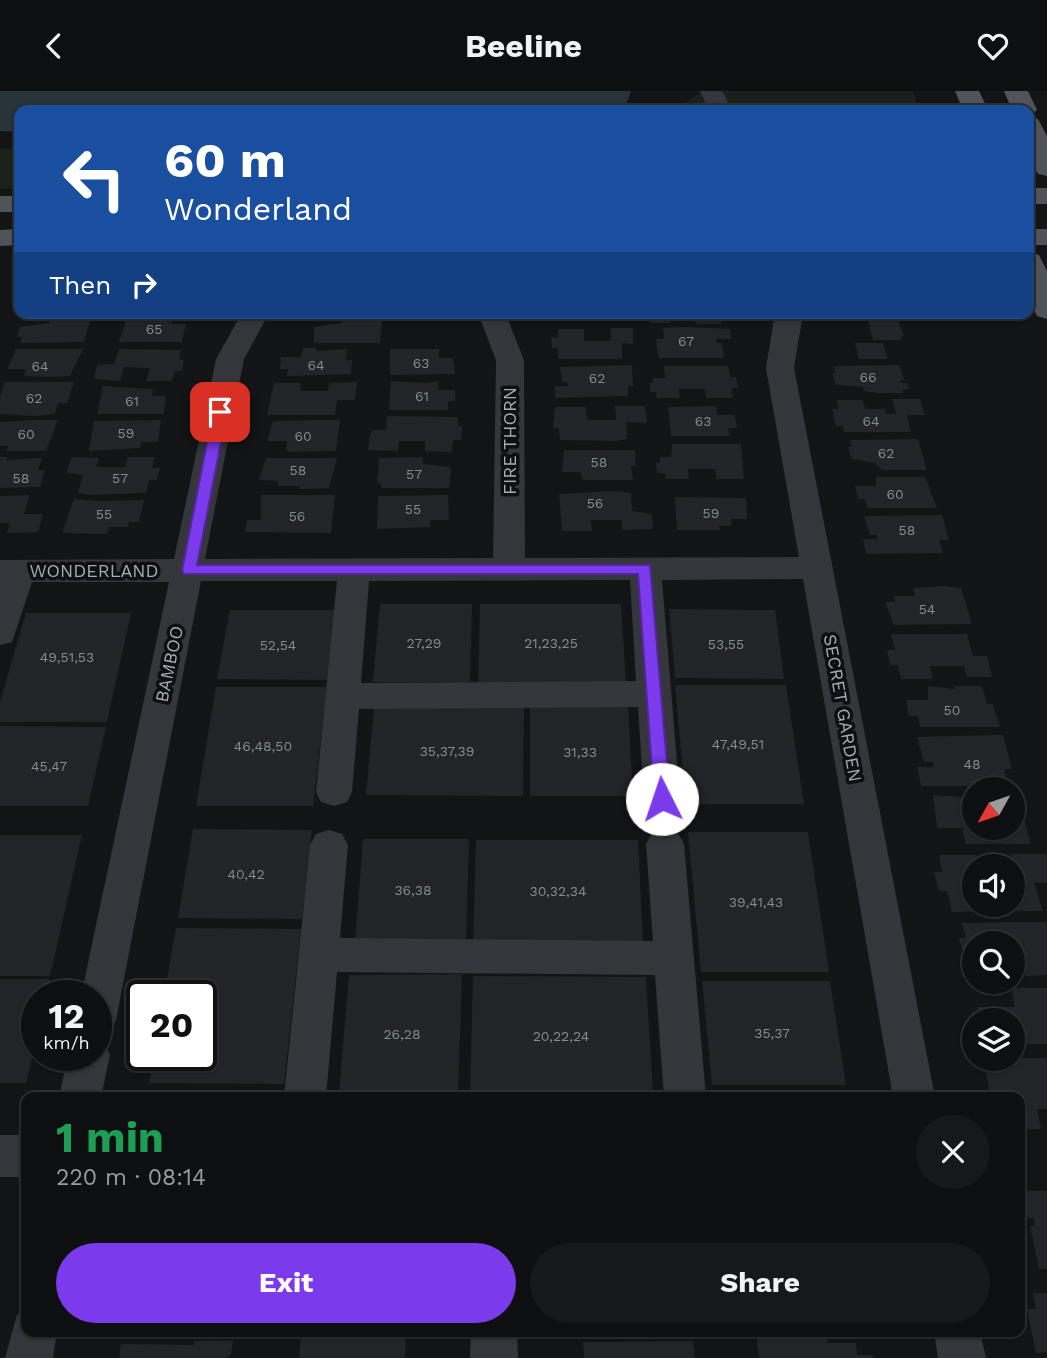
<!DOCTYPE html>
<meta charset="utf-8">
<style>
:root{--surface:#0e0f10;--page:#171819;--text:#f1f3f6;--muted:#9b9c9f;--line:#2e2f30;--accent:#7c3aed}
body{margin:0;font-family:"Work Sans",sans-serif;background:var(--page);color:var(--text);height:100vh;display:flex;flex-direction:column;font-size:26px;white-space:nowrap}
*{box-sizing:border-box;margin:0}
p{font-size:23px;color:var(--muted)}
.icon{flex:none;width:38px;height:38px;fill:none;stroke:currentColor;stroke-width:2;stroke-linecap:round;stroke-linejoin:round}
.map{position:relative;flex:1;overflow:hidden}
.panel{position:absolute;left:21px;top:1001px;width:1004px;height:245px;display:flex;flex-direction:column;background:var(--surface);border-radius:14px;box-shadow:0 2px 5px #0004,0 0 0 2px var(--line)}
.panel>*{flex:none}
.banner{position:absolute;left:14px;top:14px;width:1020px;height:214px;border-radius:14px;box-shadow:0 2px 5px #0004,0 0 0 2px var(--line);background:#1a4fa0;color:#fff;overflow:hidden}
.needle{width:46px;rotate:230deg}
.fabs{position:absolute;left:962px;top:686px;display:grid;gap:14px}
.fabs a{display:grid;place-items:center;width:63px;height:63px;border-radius:50%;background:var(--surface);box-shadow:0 2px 5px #0004,0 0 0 2px var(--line);font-size:35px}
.speed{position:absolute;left:21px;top:889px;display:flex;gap:14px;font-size:35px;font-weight:700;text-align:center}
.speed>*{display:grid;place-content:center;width:91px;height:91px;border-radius:50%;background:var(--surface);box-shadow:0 2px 5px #0004,0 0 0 2px var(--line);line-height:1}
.speed small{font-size:18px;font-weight:400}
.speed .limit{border:4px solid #111;border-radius:10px;background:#fff;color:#111}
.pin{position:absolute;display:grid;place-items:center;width:60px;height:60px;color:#fff;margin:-30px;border-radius:14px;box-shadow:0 4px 10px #0006}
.me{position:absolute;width:77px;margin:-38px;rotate:356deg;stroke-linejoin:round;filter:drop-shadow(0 0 5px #0008)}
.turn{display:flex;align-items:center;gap:24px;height:147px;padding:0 35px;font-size:32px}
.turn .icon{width:91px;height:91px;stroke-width:2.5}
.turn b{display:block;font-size:49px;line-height:60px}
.then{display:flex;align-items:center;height:66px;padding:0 35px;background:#0003;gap:14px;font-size:26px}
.round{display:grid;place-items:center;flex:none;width:74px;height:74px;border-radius:37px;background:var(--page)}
.head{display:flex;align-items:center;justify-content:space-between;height:119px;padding:0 35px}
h1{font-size:42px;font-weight:700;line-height:52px;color:#1e9e55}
.cta{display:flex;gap:14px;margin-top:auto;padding:14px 35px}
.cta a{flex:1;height:80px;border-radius:42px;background:var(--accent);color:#fff;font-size:28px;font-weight:700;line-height:80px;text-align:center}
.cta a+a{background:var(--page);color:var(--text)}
header{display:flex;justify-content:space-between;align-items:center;height:91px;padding:0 35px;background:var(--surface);font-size:32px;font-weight:700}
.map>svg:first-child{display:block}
.green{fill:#19211a}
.water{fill:#29343a}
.building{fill:#232427}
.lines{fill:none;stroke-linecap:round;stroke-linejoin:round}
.minor{fill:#34363b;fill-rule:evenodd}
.major{fill:#50535a;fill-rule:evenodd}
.route{fill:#7c3aed;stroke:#51269a;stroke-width:2}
.labels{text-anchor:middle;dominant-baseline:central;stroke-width:7;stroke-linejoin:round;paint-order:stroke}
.number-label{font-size:14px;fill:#848a93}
.street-label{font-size:18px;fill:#a4acb7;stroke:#0e0f10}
</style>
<header><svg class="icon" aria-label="back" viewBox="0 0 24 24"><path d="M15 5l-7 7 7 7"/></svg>Beeline<svg class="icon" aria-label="heart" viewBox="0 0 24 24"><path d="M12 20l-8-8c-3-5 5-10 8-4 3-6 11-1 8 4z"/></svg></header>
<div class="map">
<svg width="1047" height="1267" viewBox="0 0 1047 1267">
<rect width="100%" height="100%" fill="#131415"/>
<!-- green -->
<path class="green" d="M702,0H913L918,19H675Z
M19,57V98H0V58Z"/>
<!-- water -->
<path class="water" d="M0,0H631L625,16L630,19H19V41L0,40Z"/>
<!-- building -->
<path class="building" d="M562,222H623V228L562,227Z
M643,222H669L670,232H650V227H643Z
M695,222H720L721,233H696Z
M846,222H895L904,245L901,246L902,249H873L867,226H847Z
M173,225L171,233H186L182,251H119L127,227L161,229L162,226Z
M91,226L84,251L20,252L22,246H17L20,236L49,232L51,227Z
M341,227H382L380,252H314V236L341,232Z
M683,236L730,238L731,248H716L717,252H722L724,267H658L656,248H664L663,237Z
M610,237H633V253L622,252V268H558V257H552L551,246L558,247V238H584V250H611Z
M855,252H883L888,268H859Z
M303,257H316V260L347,258L346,269H352L351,283L287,285L288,278H280L281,266H301Z
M16,258H83L70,285L50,286L24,285L26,279L23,278H7Z
M119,258L181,259L179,269H184L182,280H175L172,290H146L150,277L124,276L120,290L94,288L97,274L114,273Z
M390,258H439V267H453L455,283L390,284Z
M632,274L633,295H628V305L555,307V295H568L567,291H562L560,276Z
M899,274L904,289H900L901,292H907L909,298L903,299V302H877L864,300L863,296L836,294L832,282H835L834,275Z
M664,275H728L730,286H736L738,297H731L733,307H706L705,298H679L680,307H657L656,301H650V292H653L652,287H665Z
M391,290L426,292L439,290L438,299H455V310H448V319H389Z
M5,291H74L67,312H58L55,323L35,325L0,323V305Z
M357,291L355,309H337L335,324H267L274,292H301L300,300H328L329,292Z
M103,295L153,298L152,305H166L164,323H97Z
M892,308H920L925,324H907L911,341H844L843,335H836L832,318H838L837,309H863L865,318H885L886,323H896Z
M615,315H645L647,332L626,331L627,348L615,350L560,349L559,337H553L555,316H586L587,329H616Z
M716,315L717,324H735L737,337H728L730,345H671L668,316Z
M387,325L458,326V335H462L461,349H453L452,361L425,360V350H399L398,360L368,359L370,344L373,339H386Z
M33,329H58L46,360H6L8,355H0V331Z
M161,329L158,351H141L140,357L89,360L94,330Z
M315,329H340L336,360L292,361L286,360L287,350H267L273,330Z
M918,348L927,379H882L875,372L851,368L848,356H852L850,349Z
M672,353H741L744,388H716L715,378H688L689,388H665V382H657L656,372H660V366H671Z
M564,359H635L636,375H631L633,389H583L580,381H562Z
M0,366H7L6,369L42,367L38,379H45L40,396L0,397Z
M72,366L99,367L96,376H125L128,366H155L152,377H160L157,389H149L146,402L89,404L78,402L83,384L66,382Z
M423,366V373L451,376L449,397H381V392H377L379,367Z
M266,367H337L329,397L299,398L300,395H279L278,390L259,389Z
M876,386H925L937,417H867L865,408H858L855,395H876Z
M613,400L631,402L632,420L652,423L653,438L622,439V429H591L592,440H562L559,403Z
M30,404L24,423H43L38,441L7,442L10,432H0V405Z
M261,404H335L331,442L245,441L247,429H261Z
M442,404H448L449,429H430V436L377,438L378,405Z
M675,406L746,407L747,428H731L732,435H719L720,439H677Z
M74,408L99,410L144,409L139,431H129L128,436H109L107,443L62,442Z
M942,424L949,449H939L943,462L866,463L863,448H877V444H870L864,425Z
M944,495L961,497L972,533L894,534L885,511H895L894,505H915L913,497Z
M380,513H472L470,591H373Z
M480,513H621L626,592L478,591Z
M669,518L775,519L784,588L675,587Z
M230,519H336L327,589L217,588Z
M26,522H131L107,631H0V611Z
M891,543H967L973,565H987L992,586H967L964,575H930L933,588H901L898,574H890L887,559H895Z
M675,594H786L804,713H686Z
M928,595L955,598L954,595H982L987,613H993L1000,636H920L918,625H909L906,609H928Z
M216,596H327L313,715H196Z
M374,616H524L523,705L366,704Z
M530,616H628L633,705H530Z
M0,635L106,636L88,715H0Z
M994,644H1003L1012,678H1004L1009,695L985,698V695H921L917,676H934L933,671H924L917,646Z
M933,704L975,707V737H1013V704H1017L1031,753H966L962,737H937Z
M193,738L312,739L302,828L178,827Z
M688,741H808L829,881H701Z
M0,744H82L50,885H0Z
M363,748H469L466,851L355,850Z
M476,749H638L643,852H473Z
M1010,763H1047V792H1034L1043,820L952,821L947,800H939L934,781H942L939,764H976L978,775H975V814H1013L1014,779Z
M1047,831V884L1026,885L1025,880H1013V852H975V869H965L959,847H966L962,832Z
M176,837L301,838L284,993L149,992L154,964H201V905H164Z
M462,883L458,1002H339L349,884Z
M473,885L646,886L653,1004L470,1003Z
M0,888H50L46,905H37V944L26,992H0Z
M702,890H830L846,994H712Z
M1011,897H1047V953H1013V929H980L977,916H1015Z
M1013,967H1047V1018H1037L1041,1038H1020V1006H991L983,969H1014Z
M1020,1100H1047V1178H1039L1030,1135H1035L1033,1127L1020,1126Z
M1033,1202H1047V1261L1036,1262L1027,1218H1036Z
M301,1241H406L405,1267H299Z
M756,1241H826L827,1252H856L857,1264H873V1267H759Z
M233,1249L231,1264L226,1267H119L121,1253L194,1254V1250Z
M693,1250L695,1267H584L583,1251Z"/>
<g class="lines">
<!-- minor -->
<path class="minor" d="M700,0H722L732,19H709Z
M242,222H269L244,268L205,468L493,467L496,269L479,225L481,222H505L524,269L525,467L799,466L766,277L774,228L778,222H798L802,228L794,277L935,1006H893L803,488L662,489L680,708L675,718L662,723L649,718L644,708L638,616L359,618L352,701L347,711L334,715L321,711L316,701L337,490H201L116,929L110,942L96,947V905H81L169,491H32L12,551L0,554V469L174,468L216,268ZM630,489L636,590L361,592L369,490Z
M665,738L678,742L684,753L706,1006H664L655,884L337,881L326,1006H284L310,754L316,743L329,739L342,743L348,754L340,847L653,850L646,753L652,742Z
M96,948L104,951L110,964L101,1006H59L68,964H96Z
M0,1044H26V1086H0Z
M26,1221V1241H57L53,1267H5L17,1224Z
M471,1241H517L518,1267H470Z
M934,1241H980L986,1267H938Z"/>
<!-- major -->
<path class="major" d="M955,0H979L988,19H963Z
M1004,0H1028L1037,19L1029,25L1038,28L1047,45V85L1038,83L1029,65V19H1012Z
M1029,97H1047V113H1029Z
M0,105H19V121H0Z
M19,138V154L0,155V139Z
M1029,138H1047V154H1029Z
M1029,161L1039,164L1047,180V228L1037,225L1029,210Z"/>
</g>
<!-- route -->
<path class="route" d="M220,317L227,321L197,474H650L670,708L668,712H656L654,708L638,483H184L182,479L213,321Z"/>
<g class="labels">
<!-- number labels -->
<g class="number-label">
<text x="154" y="238">65</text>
<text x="686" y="250">67</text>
<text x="421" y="272">63</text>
<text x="316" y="274">64</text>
<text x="40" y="275">64</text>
<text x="868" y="286">66</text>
<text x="597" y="287">62</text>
<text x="422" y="305">61</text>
<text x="34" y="307">62</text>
<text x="132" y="310">61</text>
<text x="703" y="330">63</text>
<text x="871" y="330">64</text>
<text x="126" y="342">59</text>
<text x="26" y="343">60</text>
<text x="303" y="345">60</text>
<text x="886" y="362">62</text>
<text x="599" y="371">58</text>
<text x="298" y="379">58</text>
<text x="414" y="383">57</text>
<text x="21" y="387">58</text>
<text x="120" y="387">57</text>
<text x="895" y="403">60</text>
<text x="595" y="412">56</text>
<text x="413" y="418">55</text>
<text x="711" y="422">59</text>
<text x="104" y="423">55</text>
<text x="297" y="425">56</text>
<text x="907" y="439">58</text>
<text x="927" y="518">54</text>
<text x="424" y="552">27,29</text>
<text x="551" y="552">21,23,25</text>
<text x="726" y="553">53,55</text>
<text x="278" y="554">52,54</text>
<text x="67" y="566">49,51,53</text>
<text x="952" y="619">50</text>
<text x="738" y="653">47,49,51</text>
<text x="263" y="655">46,48,50</text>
<text x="447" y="660">35,37,39</text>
<text x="580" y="661">31,33</text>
<text x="972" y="673">48</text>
<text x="49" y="675">45,47</text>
<text x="246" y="783">40,42</text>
<text x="413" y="799">36,38</text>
<text x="558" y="800">30,32,34</text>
<text x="756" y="811">39,41,43</text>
<text x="772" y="942">35,37</text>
<text x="402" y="943">26,28</text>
<text x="561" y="945">20,22,24</text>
</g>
<!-- street labels -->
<g class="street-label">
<text transform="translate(509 350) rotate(-90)">FIRE THORN</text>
<text x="94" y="479">WONDERLAND</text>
<text transform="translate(169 573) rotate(-78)">BAMBOO</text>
<text transform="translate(843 617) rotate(80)">SECRET GARDEN</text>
</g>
</g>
</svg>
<div class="fabs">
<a><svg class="needle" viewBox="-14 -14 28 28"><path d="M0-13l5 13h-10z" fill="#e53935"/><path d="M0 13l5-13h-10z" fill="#9b9c9f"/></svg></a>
<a><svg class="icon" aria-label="sound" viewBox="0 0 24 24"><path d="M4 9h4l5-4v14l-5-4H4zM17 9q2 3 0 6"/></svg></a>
<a><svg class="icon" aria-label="search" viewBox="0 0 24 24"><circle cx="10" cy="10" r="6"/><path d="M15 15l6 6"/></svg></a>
<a><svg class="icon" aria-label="layers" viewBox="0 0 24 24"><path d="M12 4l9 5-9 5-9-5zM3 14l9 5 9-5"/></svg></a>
</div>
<div class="speed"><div>12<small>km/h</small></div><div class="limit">20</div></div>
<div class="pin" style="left:220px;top:321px;background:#d93025"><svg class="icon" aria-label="arrive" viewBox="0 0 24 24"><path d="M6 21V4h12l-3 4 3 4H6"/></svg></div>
<svg class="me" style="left:662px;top:708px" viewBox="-20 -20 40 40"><circle r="19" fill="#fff"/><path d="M0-13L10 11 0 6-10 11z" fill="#7c3aed"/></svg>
<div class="banner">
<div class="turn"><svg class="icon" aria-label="left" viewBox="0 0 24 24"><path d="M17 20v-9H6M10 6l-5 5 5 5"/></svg><div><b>60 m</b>Wonderland</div></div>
<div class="then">Then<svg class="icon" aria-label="right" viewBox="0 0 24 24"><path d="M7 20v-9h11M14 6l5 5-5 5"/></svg></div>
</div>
<section class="panel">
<div class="head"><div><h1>1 min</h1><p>220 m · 08:14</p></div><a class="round"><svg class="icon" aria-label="close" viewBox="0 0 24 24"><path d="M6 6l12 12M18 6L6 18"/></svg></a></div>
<div class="cta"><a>Exit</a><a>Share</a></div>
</section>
</div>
